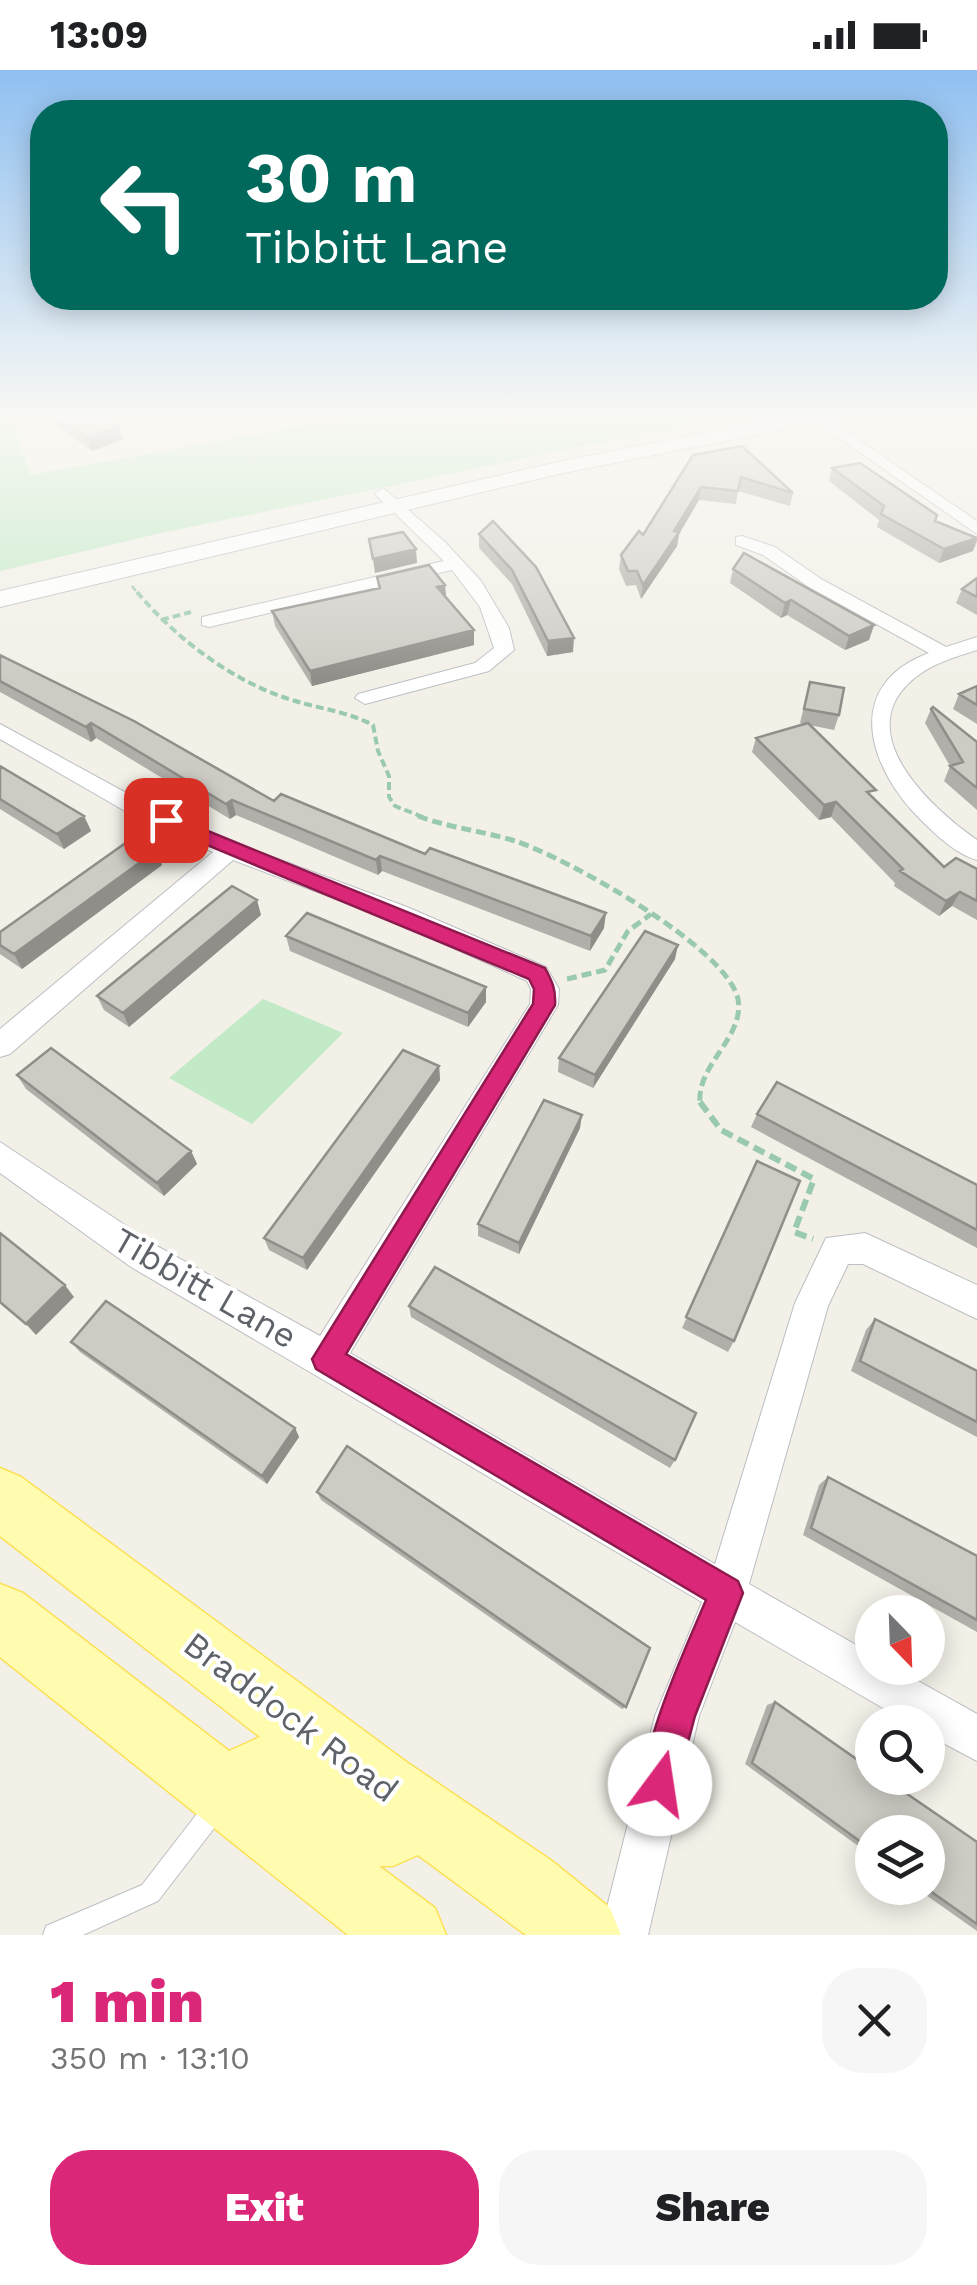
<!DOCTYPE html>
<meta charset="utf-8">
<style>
:root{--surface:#fff;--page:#f6f6f6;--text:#202124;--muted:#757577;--accent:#db2777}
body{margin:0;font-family:"Work Sans",sans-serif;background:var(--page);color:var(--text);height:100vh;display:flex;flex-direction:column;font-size:38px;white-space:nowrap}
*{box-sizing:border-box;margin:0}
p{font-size:32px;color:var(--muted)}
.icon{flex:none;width:55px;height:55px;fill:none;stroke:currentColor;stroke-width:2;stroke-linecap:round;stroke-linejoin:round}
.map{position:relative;height:1865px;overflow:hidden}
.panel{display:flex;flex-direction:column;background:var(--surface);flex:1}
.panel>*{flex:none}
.guide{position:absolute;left:30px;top:30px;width:918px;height:210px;border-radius:40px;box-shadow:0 5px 25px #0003;background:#00695c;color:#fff;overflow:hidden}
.needle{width:65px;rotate:157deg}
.buttons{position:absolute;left:855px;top:1525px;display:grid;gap:20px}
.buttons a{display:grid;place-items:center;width:90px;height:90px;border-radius:50%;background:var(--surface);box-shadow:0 5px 25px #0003;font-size:50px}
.pin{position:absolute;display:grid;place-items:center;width:85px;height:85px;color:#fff;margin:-42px;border-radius:20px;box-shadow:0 5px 15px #0006}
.me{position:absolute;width:110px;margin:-55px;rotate:14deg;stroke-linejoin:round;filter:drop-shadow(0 0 8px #0008)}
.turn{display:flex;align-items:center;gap:35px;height:210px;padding:0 50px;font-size:45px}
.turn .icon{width:130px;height:130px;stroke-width:2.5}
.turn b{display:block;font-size:70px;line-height:85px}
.round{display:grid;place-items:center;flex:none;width:105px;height:105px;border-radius:40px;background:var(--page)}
.overview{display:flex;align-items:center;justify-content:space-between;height:170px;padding:0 50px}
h1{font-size:60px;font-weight:800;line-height:75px;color:var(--accent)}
.button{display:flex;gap:20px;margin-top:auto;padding:20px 50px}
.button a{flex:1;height:115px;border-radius:40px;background:var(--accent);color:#fff;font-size:40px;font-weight:800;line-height:115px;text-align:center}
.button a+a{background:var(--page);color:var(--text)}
.status{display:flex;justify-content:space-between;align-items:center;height:70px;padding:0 50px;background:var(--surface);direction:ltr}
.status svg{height:28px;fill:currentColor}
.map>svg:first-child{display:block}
.green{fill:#c2eac7}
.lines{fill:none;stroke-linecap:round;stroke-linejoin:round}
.lane-casing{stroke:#bcbec3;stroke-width:2}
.street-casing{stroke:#bcbec3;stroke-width:2}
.secondary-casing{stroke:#bcbfc6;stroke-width:2}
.primary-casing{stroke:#fce056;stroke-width:3}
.path-far3{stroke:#99caad;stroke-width:2.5;stroke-dasharray:6 2.5;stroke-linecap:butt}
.path-far2{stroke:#99caad;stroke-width:4;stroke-dasharray:8 4;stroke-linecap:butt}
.path-far1{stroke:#99caad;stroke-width:5;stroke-dasharray:10 5;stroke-linecap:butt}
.path{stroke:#99caad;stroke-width:6;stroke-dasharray:12 6;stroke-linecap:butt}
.lane{fill:#fff;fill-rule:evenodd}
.street{fill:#fff;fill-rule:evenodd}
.secondary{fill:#fff;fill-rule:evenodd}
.primary{fill:#fffbaf;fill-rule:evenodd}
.wall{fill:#b0afa9}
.shaded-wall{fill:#908e89}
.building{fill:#cdcbc4;stroke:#908e89;stroke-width:2.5}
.route{fill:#db2777;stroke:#8e194d;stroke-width:2.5}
.labels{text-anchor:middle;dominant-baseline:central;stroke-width:8;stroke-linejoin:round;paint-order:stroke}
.near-street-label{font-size:35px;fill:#5e6269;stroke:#fff}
</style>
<div class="status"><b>13:09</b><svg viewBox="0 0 49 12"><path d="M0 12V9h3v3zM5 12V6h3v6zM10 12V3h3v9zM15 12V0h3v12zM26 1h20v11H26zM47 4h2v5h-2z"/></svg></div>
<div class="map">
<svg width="977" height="1865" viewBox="0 0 977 1865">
<rect width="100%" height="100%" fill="#f2f0e7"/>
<!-- green -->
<path class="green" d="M0,349H18L14,356L31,405L343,349H715L161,463L0,501Z
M263,929L343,963L252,1054L169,1008Z"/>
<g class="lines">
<!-- lane casing -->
<g class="lane-casing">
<path id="lane" d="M214,1729L222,1732L225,1740L222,1748L158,1831L83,1865H43L46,1856L142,1815L206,1732Z"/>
</g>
<!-- street casing -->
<g class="street-casing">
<path id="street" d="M812,349H828L977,451V464Z
M383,418L444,471L481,511L509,558L514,580L489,601L365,634L355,628L358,624L475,593L494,578L480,537L452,500L209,557L202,555V547L444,491L377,426L375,423Z
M742,466L775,477L821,509L946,577L977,567V580C952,588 927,595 908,614C853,668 935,741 977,770V790C956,784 936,765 921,750C870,700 840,616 929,583L809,517L763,485L736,475V467Z
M0,654L141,731L238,774L407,837L546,897L559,919L558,935L350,1283L715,1494L795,1233L826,1168L865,1163L977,1215V1249L863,1194H848L828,1236L749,1514L872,1584V1598H895L977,1644V1691L928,1665V1652H907L735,1552L699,1646L648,1865H600L655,1646L702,1532L131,1197L0,1103V1072L155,1175L320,1266L530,934L531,919L527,911L389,849L233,790L10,984L0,987V959L213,782L125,741L0,669Z"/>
</g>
<!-- secondary casing -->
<g class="secondary-casing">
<path id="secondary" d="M777,349H815L805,355L558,404L0,537V521L558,392Z"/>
</g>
<!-- primary casing -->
<g class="primary-casing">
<path id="primary" d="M0,1398L21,1407L405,1691L552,1791L610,1838L621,1865H526L418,1785L393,1796H379L435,1838L446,1865H348L0,1587V1514L23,1523L229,1681L260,1667L0,1466Z"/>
</g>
<!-- path-far3 -->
<path class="path-far3" d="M132,516L139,525"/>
<!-- path-far2 -->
<path class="path-far2" d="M137,522C175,567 228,608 283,627C313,638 344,640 373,655L378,681L389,706V727L395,736L425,748
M161,550L191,542"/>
<!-- path-far1 -->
<path class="path-far1" d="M418,746C450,758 483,761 515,771C565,787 727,877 738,929C745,968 696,994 700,1034
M567,909L605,900L628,861L651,844"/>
<!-- path -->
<path class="path" d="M700,1032L721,1060L814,1109L794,1162L813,1169"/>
<!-- lane -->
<use href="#lane" class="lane"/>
<!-- street -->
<use href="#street" class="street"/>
<!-- secondary -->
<use href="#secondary" class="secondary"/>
<!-- primary -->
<use href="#primary" class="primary"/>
</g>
<!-- wall -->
<path class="wall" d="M52,349H113H108L123,369L92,381L54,354Z
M693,385L793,423L790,436L738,421L736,434L699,430L679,464L677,476L641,529L636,515L626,516L619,499L621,485L643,465Z
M832,398L935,451L977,467V472L973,481L939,493L877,457L879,450L829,411Z
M493,451L573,582L547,586L512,514L479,478V464Z
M733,499L874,555L869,570L845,580L787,545L781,548L730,513Z
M377,507L445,515L446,526L474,575L312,616L275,556L272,541L378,518Z
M977,508V545L956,533L962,519Z
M0,585L274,731L604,858L590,881L382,801L378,805L236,745L230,749L96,668L91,672L0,622Z
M810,612L839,645L834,660L809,655L873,728L944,797L977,799V850L952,836L939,846L894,816L895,813L831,747L819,750L752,682L756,668L805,654L800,653Z
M977,616V654L953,639L959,624Z
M931,639L977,672V740L944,711L950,696L925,653Z
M0,696L84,746L91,761L64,779L0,739Z
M162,795L22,899L0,884V862Z
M261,845L129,957L104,940L97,926Z
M286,866L486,932L468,957L290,881Z
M675,889L593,1018L558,1002L559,988Z
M439,996L440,1010L307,1200L269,1180L264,1168Z
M17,1005L191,1081L197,1094L164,1126L26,1019Z
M757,1044L977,1115V1178L751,1057Z
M580,1058L519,1184L478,1166V1154Z
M757,1091L734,1271L728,1282L682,1258Z
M409,1236L675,1390L670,1398L411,1247Z
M875,1249L977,1301V1367L851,1301L866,1260Z
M71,1272L295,1358L299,1367L267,1414L80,1282Z
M828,1407L977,1486V1562L803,1465L819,1415Z
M317,1422L626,1637L622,1639L321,1430Z
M775,1632L977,1772V1861L916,1818H928L872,1762V1786L745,1694L767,1635Z"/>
<!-- shaded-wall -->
<path class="shaded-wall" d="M119,357L123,369L92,381L88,368Z
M701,417L699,430L679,464L677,476L641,529L643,515Z
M977,468L973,481L939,493L944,479Z
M416,479L417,493L375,503L373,489Z
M445,515L446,529L437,517Z
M791,530L787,545L781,548L785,533Z
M874,555L869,570L845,580L849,566Z
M474,560V575L312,616L310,601Z
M574,568L573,582L547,586L548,571Z
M91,653L96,668L91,672L86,657Z
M232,730L236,745L230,749L226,734Z
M836,732L831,747L819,750L824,735Z
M84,746L91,761L64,779L57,764Z
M157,780L162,795L22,899L14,884Z
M380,786L382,801L378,805L376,790Z
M960,822L952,836L939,846L946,831Z
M257,830L261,845L129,957L123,943Z
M606,843L604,858L590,881L591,866Z
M678,875L675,889L593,1018L595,1005Z
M486,917V932L468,957V943Z
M439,996L440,1010L307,1200L303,1188Z
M582,1045L580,1058L519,1184V1173Z
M191,1081L197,1094L164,1126L157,1113Z
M65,1215L74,1227L36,1265L26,1254Z
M295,1358L299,1367L267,1414L262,1406Z"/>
<!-- building -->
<path class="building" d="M60,349H107L119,357L88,368Z
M742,376L793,423L741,407L738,421L701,417L674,461L679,462L643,515L637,501H628L621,485L639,461L643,465L693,385Z
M860,393L937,445L935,451L977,468L944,479L881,444L884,436L832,398Z
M493,451L536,497L574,568L548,571L512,500L479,464Z
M403,462L416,479L373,489L369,469Z
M744,483L874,555L849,566L791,530L785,533L733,499Z
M429,495L445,515L437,517L474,560L310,601L272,541L380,518L377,507Z
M977,508V527L962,519Z
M0,585L134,651L274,731L281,724L425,784L430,778L606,843L591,866L380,786L376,790L232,730L226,734L91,653L86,657L0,611Z
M810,612L844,618L839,645L804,639Z
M977,616V635L959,624Z
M933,637L977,672V718L950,696L963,692L931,639Z
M808,653L876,720L867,722L944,797L956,788L977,799V831L960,822L946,831L900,801L903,799L836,732L824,735L756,668Z
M0,696L84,746L57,764L0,729Z
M134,767L157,780L14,884L0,875V862Z
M232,816L257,830L123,943L97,926Z
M307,843L486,917L468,943L286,866Z
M645,861L678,875L595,1005L559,988Z
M51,978L191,1081L157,1113L17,1005Z
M403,980L439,996L303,1188L264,1168Z
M777,1012L977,1115V1160L757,1044Z
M544,1030L582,1045L519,1173L478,1154Z
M757,1091L800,1111L734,1271L686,1247Z
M0,1163L65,1215L26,1254L0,1232Z
M435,1197L696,1343L675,1390L409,1236Z
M106,1231L295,1358L262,1406L71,1272Z
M875,1249L977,1301V1352L860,1291Z
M347,1376L650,1578L626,1637L317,1422Z
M828,1407L977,1486V1550L811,1458Z
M775,1632L872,1700V1708H884L977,1772V1854L926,1818H928V1762H872V1780L752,1693Z"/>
<!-- sky -->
<linearGradient id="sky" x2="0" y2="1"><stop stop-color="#8fc0f1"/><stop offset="0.57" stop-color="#f9f8f4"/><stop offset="1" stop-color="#f9f8f4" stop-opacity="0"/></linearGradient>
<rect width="977" height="610" fill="url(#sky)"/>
<!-- route -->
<path class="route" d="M166,744L545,898C552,911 556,919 555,935L346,1284L738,1511L743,1523L695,1646L673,1728L660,1733L647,1728C632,1691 689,1571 706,1530L316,1299L312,1289L533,934L534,919L529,909L159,755V746Z"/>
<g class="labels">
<!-- near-street labels -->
<g class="near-street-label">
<text transform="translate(205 1218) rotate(30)">Tibbitt Lane</text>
<text transform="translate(291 1647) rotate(37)">Braddock Road</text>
</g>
</g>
</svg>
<div class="buttons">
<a><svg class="needle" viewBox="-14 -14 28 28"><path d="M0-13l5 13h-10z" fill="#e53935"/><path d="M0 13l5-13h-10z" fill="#757577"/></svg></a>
<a><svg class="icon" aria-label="search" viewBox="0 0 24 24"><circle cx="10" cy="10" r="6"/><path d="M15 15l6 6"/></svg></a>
<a><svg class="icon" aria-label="layers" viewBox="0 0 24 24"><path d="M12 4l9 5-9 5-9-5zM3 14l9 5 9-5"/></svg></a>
</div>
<div class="pin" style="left:166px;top:750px;background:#d93025"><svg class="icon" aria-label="arrive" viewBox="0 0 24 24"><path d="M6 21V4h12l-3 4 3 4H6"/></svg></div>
<svg class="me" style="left:660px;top:1714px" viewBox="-20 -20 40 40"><circle r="19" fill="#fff"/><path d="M0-13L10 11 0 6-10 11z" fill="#db2777"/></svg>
<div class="guide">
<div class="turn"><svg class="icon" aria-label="left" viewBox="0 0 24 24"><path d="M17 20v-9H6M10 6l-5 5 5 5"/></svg><div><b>30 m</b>Tibbitt Lane</div></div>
</div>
</div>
<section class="panel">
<div class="overview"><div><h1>1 min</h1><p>350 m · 13:10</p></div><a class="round"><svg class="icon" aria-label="close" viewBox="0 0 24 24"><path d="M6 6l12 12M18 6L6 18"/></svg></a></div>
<div class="button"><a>Exit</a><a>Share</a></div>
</section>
